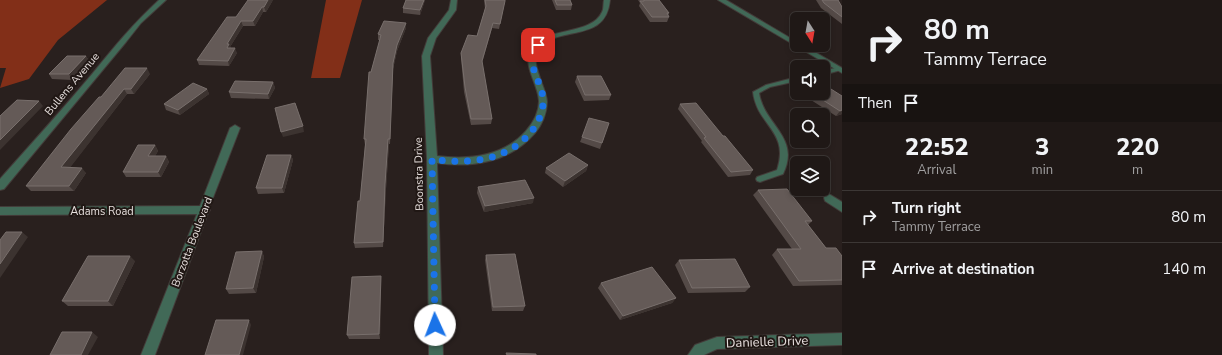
<!DOCTYPE html>
<style>
:root{--surface:#1f1816;--page:#2c2523;--text:#f1f3f6;--muted:#a1a0a1;--line:#3c3735}
body{margin:0;font-family:"Nunito Sans",sans-serif;background:var(--page);color:var(--text);height:100vh;display:flex;flex-direction:column;font-size:15px;white-space:nowrap}
*{box-sizing:border-box;margin:0}
p{font-size:13px;color:var(--muted)}
.icon{flex:none;width:22px;height:22px;fill:none;stroke:currentColor;stroke-width:2;stroke-linecap:round;stroke-linejoin:round}
.map{position:relative;flex:1;overflow:hidden}
.details{display:flex;flex-direction:column;background:var(--surface);width:380px}
.details>*{flex:none}
.top-card{background:#1f1816;color:var(--text);overflow:hidden}
.needle{width:26px;rotate:169deg}
.buttons{position:absolute;left:790px;top:12px;display:grid;gap:8px}
.buttons a{display:grid;place-items:center;width:40px;height:40px;border-radius:6px;background:var(--surface);box-shadow:0 2px 6px #0003,0 0 0 1px var(--line);font-size:20px}
.pin{position:absolute;display:grid;place-items:center;width:34px;height:34px;color:#fff;margin:-17px;border-radius:8px;box-shadow:0 2px 6px #0006}
.me{position:absolute;width:44px;margin:-22px;rotate:358deg;stroke-linejoin:round;filter:drop-shadow(0 0 3px #0008)}
.turn{display:flex;align-items:center;gap:14px;height:84px;padding:0 16px;font-size:18px}
.turn .icon{width:52px;height:52px;stroke-width:2.5}
.turn b{display:block;font-size:28px;line-height:34px}
.then{display:flex;align-items:center;height:38px;padding:0 16px;background:#0003;gap:8px;font-size:15px}
.eta{display:flex;justify-content:space-evenly;align-items:center;height:68px;text-align:center}
.eta b{font-size:24px;font-weight:800;line-height:28px}
ul{padding:0;list-style:none}
li{display:flex;align-items:center;gap:12px;height:52px;padding:0 16px;border-top:1px solid var(--line)}
li div{flex:1}
li b{display:block;font-size:15px}
li em{font-style:normal}
main{display:flex;flex:1;min-height:0}
.map>svg:first-child{display:block}
.forest{fill:#822f18}
.lines{fill:none;stroke-linecap:round;stroke-linejoin:round}
.lane-casing{stroke:#433b39;stroke-width:2}
.street-casing{stroke:#433b39;stroke-width:2}
.lane{fill:#416957;fill-rule:evenodd}
.street{fill:#416957;fill-rule:evenodd}
.wall{fill:#544a47}
.shaded-wall{fill:#3c3330}
.building{fill:#645a57;stroke:#786f6c}
.route{stroke:#1a73e8;stroke-width:7;stroke-dasharray:0 12.6}
.labels{text-anchor:middle;dominant-baseline:central;stroke-width:4;stroke-linejoin:round;paint-order:stroke}
.street-label{font-size:11px;fill:#e6dfdd;stroke:#201714}
.near-street-label{font-size:13px;fill:#e6dfdd;stroke:#201714}
</style>
<main>
<div class="map">
<svg width="842" height="355" viewBox="0 0 842 355">
<rect width="100%" height="100%" fill="#29201e"/>
<!-- forest -->
<path class="forest" d="M0,0H107L58,40L29,79L0,88L6,68H0Z
M326,0H362L340,78H311Z"/>
<g class="lines">
<!-- lane casing -->
<g class="lane-casing">
<path id="lane" d="M839,67L842,69L841,70L823,75V71Z
M797,77V81L770,87L759,93C764,125 801,137 783,174L760,182L757,181L756,179L757,177L777,170C790,131 757,126 753,92L766,85Z"/>
</g>
<!-- street casing -->
<g class="street-casing">
<path id="street" d="M159,0H166L141,23L126,42L4,189L0,190V179C31,144 63,109 93,73C115,46 134,23 159,0Z
M451,0H457L456,10L436,38L430,56L437,156C469,160 503,157 526,131C533,123 539,112 539,101C538,82 520,64 533,46C548,27 592,35 602,12C604,9 603,4 604,0H610C606,43 562,25 540,47C527,61 547,87 547,102C547,113 542,125 535,133C510,162 473,168 437,163L443,355H429L427,159L422,56L428,38L449,10Z
M718,0H726L797,42V45H803L842,68V73Z
M235,125L240,128L209,208L210,210L208,213L155,355H141L197,214L0,215V207L200,206L230,128Z
M829,194L842,202V212L825,201L824,198L825,195Z
M842,333V345L717,349L704,355H688L695,345L717,337Z"/>
</g>
<!-- lane -->
<use href="#lane" class="lane"/>
<!-- street -->
<use href="#street" class="street"/>
</g>
<!-- wall -->
<path class="wall" d="M273,0L266,12H263L255,26H243L230,47L237,53L229,66L199,65L197,60L236,17Z
M406,0H425L420,15L403,13V8Z
M484,0H505V1L499,29L492,28L482,63L492,119L491,124L471,125L464,92L461,58V53L477,36L485,9Z
M552,0H570L572,5L571,10H556Z
M638,0H659L669,13L668,15L669,17L667,22H650L639,6L640,3Z
M816,0H838L842,7V24L821,8Z
M406,28L397,51L393,69L390,144H389L386,189L383,247L355,248L354,243L360,201L365,145L364,139L371,72L380,40H378V34Z
M86,56L89,61L72,80L52,79L49,74Z
M150,74L134,94H127L70,167L86,173L74,191H31L26,186L101,97Z
M577,76L611,95L609,100L584,101L575,82Z
M273,82L275,88L269,99L231,98L229,92Z
M207,89L209,94L180,115L166,110L164,104Z
M800,93H823L842,96V114L836,116Z
M680,104L723,136L753,170L750,175L728,177L701,142L702,141L678,109Z
M609,123L600,149L580,142L582,137Z
M155,145L158,151L155,156H166L169,162L161,177H126L123,172Z
M291,155L293,160L284,193L258,194L256,188Z
M588,165L586,171L563,187L545,173L546,168Z
M478,187L533,203L484,212L477,193Z
M758,190L812,221L808,225L826,248L842,256V285L793,286L772,255L777,249H792L753,195Z
M262,251L264,257L256,293L229,294L226,289Z
M486,255L525,306L523,311H492L485,260Z
M679,260L750,287L745,292L688,293L675,265Z
M135,261L113,306H68L62,301Z
M381,276V281L380,339H349L347,335Z
M601,283L676,298L672,303L620,320L598,288Z"/>
<!-- shaded-wall -->
<path class="shaded-wall" d="M268,0H273L266,12L264,7Z
M424,0H425L420,15V10Z
M262,7L263,12L255,26L253,21Z
M241,21L243,26L230,47L231,49L227,48V44Z
M406,23V28L397,51L393,69L390,144V139L393,63L397,45Z
M493,23L492,28L481,66L482,61Z
M235,48L237,53L229,66L228,61Z
M86,56L89,61L72,80L69,74Z
M147,68L150,74L134,94L131,89Z
M273,82L275,88L269,99L268,94Z
M124,89L127,94L66,173L61,167Z
M207,89L209,94L180,115L178,110Z
M39,101L43,106L0,150V140Z
M842,110V114L836,116L840,111Z
M303,126L304,132L283,137L281,132Z
M388,139L389,144L386,189L383,247V242L385,184Z
M155,145L158,151L152,162L148,156Z
M291,155L293,160L284,193L282,188Z
M166,156L169,162L161,177L158,172Z
M588,165L586,171L563,187L565,181Z
M82,168L86,173L74,191L69,186Z
M534,198L533,203L484,212L485,206Z
M22,232L28,237L0,278V264Z
M262,251L264,257L256,293L253,288Z
M130,256L135,261L113,306L108,301Z
M381,276V281L380,339L379,334Z
M676,298L672,303L620,320L623,316Z
M249,320L251,325L243,355H239Z
M92,332L98,337L88,355H81Z"/>
<!-- building -->
<path class="building" d="M248,0H268L264,7H262L253,21H241L227,44H229L227,48H235L228,61L197,60L227,17H236Z
M406,0H424L420,10L403,8Z
M485,0H505V1L500,24L493,23L482,61L492,119H471L465,87L461,53L468,35L477,36L486,6Z
M555,0H570L572,5H557Z
M644,0H659L669,13H667L669,17H652L640,1H644Z
M822,0H838L842,7V17L824,3Z
M384,21L406,23L397,45L393,63L390,139H388L385,184L383,242L354,243L358,201H360L366,139H364L369,72H371L381,35L378,34Z
M67,56H86L69,74H49Z
M125,68H147L131,89H124L61,167L82,168L69,186H26L71,129L99,97H101Z
M577,76H601L611,95H585Z
M235,81L273,82L268,94L229,92Z
M193,83L207,89L178,110L164,104Z
M823,84L842,96V110L840,111L812,93H823Z
M17,100L39,101L0,140V116Z
M295,103L303,126L281,132L275,108Z
M696,103L723,136H725L753,170L731,172L704,138L706,137L680,104Z
M589,118L609,123L602,143L582,137Z
M138,145H155L148,156H166L158,172H123Z
M569,153L588,165L565,181L546,168Z
M267,155H291L282,188H256Z
M525,180L534,198L485,206L478,187Z
M787,189L812,221H805L826,248H836L842,256V280L799,281L777,249H801L758,190Z
M6,232H22L0,264V240Z
M262,251L253,288L226,289L236,252Z
M515,254L525,306L493,307L486,255Z
M88,256H130L108,301H62Z
M735,259L750,287L692,288L679,260Z
M652,267L676,298L623,316L601,283Z
M381,276L379,334L347,335L352,277Z
M216,320H249L239,355H205Z
M62,332H92L81,355H50Z
M506,353L536,354V355H507Z"/>
<g class="lines">
<!-- route -->
<path class="route" d="M435,325L432,159C468,165 511,161 534,128C539,121 544,109 543,99C542,80 523,63 538,45"/>
</g>
<g class="labels">
<!-- street labels -->
<g class="street-label">
<text transform="translate(72 84) rotate(-50)">Bullens Avenue</text>
<text transform="translate(419 174) rotate(-91)">Boonstra Drive</text>
<text x="102" y="211">Adams Road</text>
<text transform="translate(192 242) rotate(-69)">Borzotta Boulevard</text>
</g>
<!-- near-street labels -->
<g class="near-street-label">
<text transform="translate(767 342) rotate(-2)">Danielle Drive</text>
</g>
</g>
</svg>
<div class="buttons">
<a><svg class="needle" viewBox="-14 -14 28 28"><path d="M0-13l5 13h-10z" fill="#e53935"/><path d="M0 13l5-13h-10z" fill="#a1a0a1"/></svg></a>
<a><svg class="icon" aria-label="sound" viewBox="0 0 24 24"><path d="M4 9h4l5-4v14l-5-4H4zM17 9q2 3 0 6"/></svg></a>
<a><svg class="icon" aria-label="search" viewBox="0 0 24 24"><circle cx="10" cy="10" r="6"/><path d="M15 15l6 6"/></svg></a>
<a><svg class="icon" aria-label="layers" viewBox="0 0 24 24"><path d="M12 4l9 5-9 5-9-5zM3 14l9 5 9-5"/></svg></a>
</div>
<div class="pin" style="left:538px;top:45px;background:#d93025"><svg class="icon" aria-label="arrive" viewBox="0 0 24 24"><path d="M6 21V4h12l-3 4 3 4H6"/></svg></div>
<svg class="me" style="left:435px;top:325px" viewBox="-20 -20 40 40"><circle r="19" fill="#fff"/><path d="M0-13L10 11 0 6-10 11z" fill="#1a73e8"/></svg>
</div>
<section class="details">
<div class="top-card">
<div class="turn"><svg class="icon" aria-label="right" viewBox="0 0 24 24"><path d="M7 20v-9h11M14 6l5 5-5 5"/></svg><div><b>80 m</b>Tammy Terrace</div></div>
<div class="then">Then<svg class="icon" aria-label="arrive" viewBox="0 0 24 24"><path d="M6 21V4h12l-3 4 3 4H6"/></svg></div>
</div>
<div class="eta">
<div><b>22:52</b><p>Arrival</p></div>
<div><b>3</b><p>min</p></div>
<div><b>220</b><p>m</p></div>
</div>
<ul>
<li><svg class="icon" aria-label="right" viewBox="0 0 24 24"><path d="M7 20v-9h11M14 6l5 5-5 5"/></svg><div><b>Turn right</b><p>Tammy Terrace</p></div><em>80 m</em></li>
<li><svg class="icon" aria-label="arrive" viewBox="0 0 24 24"><path d="M6 21V4h12l-3 4 3 4H6"/></svg><div><b>Arrive at destination</b></div><em>140 m</em></li>
</ul>
</section>
</main>
